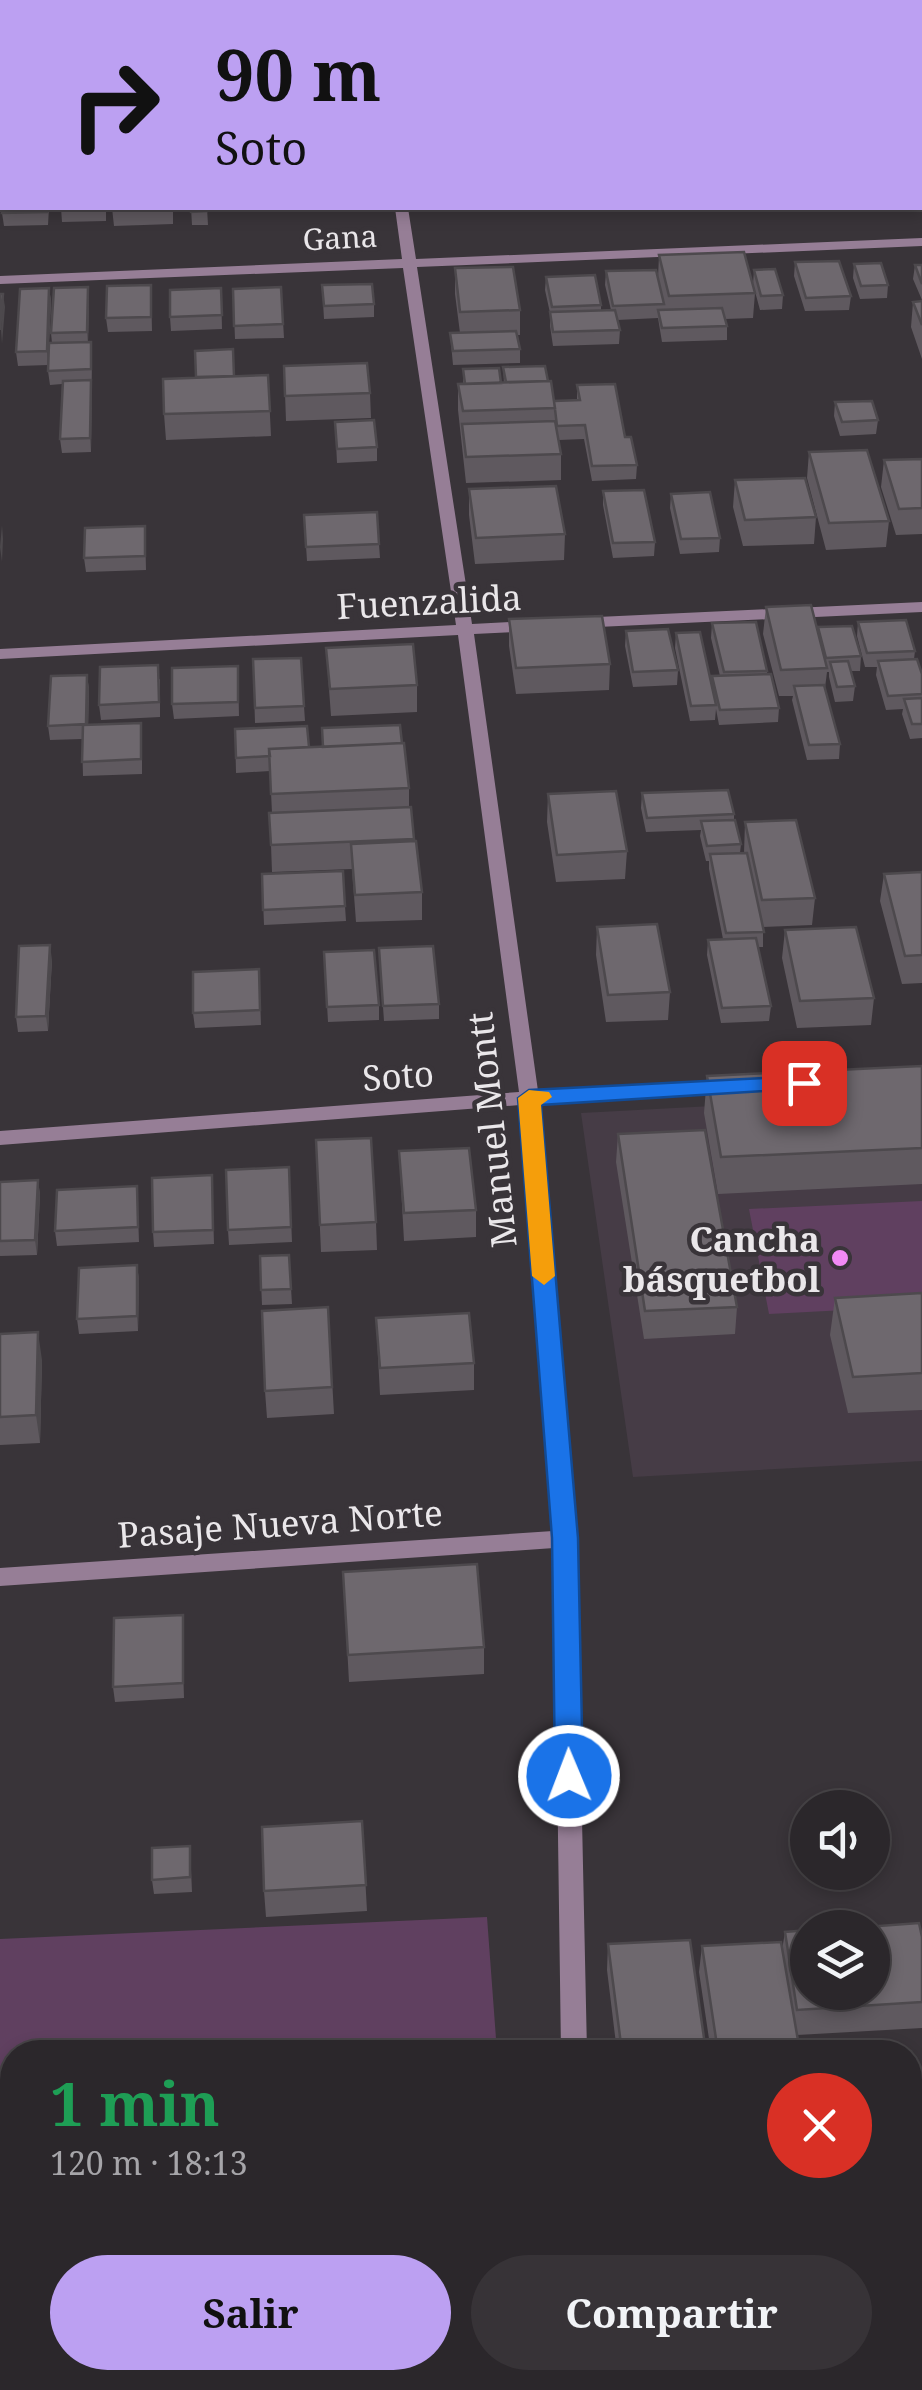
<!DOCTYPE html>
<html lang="es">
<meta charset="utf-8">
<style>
:root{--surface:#2b272b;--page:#373337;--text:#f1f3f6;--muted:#a6a5a9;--line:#474447;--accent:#bca0f2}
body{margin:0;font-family:"Noto Serif",serif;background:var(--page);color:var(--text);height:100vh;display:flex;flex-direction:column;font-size:38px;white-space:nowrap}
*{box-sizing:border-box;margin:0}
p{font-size:32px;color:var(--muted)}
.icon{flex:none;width:55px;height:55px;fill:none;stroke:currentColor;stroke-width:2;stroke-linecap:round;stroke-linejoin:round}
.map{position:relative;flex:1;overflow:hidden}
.sheet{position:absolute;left:0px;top:2040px;width:922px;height:350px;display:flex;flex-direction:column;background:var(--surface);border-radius:40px 40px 0 0;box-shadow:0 5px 15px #0003,0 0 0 2px var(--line)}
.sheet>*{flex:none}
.guide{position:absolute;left:0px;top:0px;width:922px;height:210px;box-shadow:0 5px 15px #0003,0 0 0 2px var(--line);background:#bca0f2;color:#111;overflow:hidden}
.fabs{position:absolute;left:790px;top:1790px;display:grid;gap:20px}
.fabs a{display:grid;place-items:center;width:100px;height:100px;border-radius:50%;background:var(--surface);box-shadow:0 5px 15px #0003,0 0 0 2px var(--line);font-size:50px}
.pin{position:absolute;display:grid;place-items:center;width:85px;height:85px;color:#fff;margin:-42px;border-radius:20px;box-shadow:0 5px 15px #0006}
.me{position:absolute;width:110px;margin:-55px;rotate:359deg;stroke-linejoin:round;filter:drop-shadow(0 0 8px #0008)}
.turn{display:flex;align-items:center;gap:35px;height:210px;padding:0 50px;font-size:45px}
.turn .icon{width:130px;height:130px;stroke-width:2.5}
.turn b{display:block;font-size:70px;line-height:85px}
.round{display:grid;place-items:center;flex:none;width:105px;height:105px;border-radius:52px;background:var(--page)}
.headline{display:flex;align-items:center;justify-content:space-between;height:170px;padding:0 50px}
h1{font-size:60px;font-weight:700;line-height:75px;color:#1e9e55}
.action{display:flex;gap:20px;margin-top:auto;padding:20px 50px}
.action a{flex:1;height:115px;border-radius:60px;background:var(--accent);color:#111;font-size:40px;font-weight:700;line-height:115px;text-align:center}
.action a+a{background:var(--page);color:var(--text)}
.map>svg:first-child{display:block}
.built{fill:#463c46}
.green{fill:#604060}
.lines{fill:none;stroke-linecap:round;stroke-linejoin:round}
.path{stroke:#8f8b8f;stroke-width:4;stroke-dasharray:1 5;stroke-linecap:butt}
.street{fill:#967e96;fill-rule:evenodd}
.secondary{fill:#cda6cd;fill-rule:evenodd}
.wall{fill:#5f595f}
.shaded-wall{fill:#4d494d}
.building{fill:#6e686e;stroke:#4d494d;stroke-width:2.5}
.route{fill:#1a73e8;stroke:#114b97;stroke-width:2.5}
.slow{fill:#f59e0b}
.poi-dot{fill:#f18af4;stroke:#393439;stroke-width:4}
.labels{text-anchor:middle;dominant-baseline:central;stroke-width:9;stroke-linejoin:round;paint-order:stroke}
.far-street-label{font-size:30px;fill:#eae7ea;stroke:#393439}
.street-label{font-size:35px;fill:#eae7ea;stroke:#393439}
.poi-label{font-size:35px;font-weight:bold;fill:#eae7ea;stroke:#393439;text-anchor:end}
</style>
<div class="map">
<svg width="922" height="2390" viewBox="0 0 922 2390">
<rect width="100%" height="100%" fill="#393439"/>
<!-- built -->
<path class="built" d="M922,1095V1461L633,1477L581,1113Z"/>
<!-- green -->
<path class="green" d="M922,1201V1306L769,1314L749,1209Z
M487,1917L497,2052H12V2378H520L521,2390H0V1939Z"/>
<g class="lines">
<!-- path -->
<path class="path" d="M920,83L922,88"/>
<!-- street -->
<path class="street" d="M366,0H378V2H366Z
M395,208H408L416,259L922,238V246L417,267L472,624L532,621L540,626L532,631L474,634L538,1091L731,1080L741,1087L731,1094L539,1104L576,1539L587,2052H561L554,1548L0,1586V1568L553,1531L520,1105L0,1145V1131L519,1092L458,635L0,659V649L456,625L403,268L0,284V276L402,259Z
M922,602V612L576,628L568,623L576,618Z
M922,2179V2203L910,2204V2180Z
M577,2378H605L606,2390H578Z"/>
<!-- secondary -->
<path class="secondary" d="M905,0H917L918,2H906Z
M920,17L922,18V30L920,29Z"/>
</g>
<!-- wall -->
<path class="wall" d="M396,0H452V2H397Z
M766,0H845L846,2H767Z
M49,208L48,225L4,226L2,213Z
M61,208H106V221L62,222Z
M112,208H173V224L114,226Z
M191,208H207L208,225H192Z
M219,208H256V211L219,212Z
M659,255L755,293L753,318L725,319L727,326V340L662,342L658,318L617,320L620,330L619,344L553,346L550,326V313L545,290L546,277L601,305V311L611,310L605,285L606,271L658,278Z
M795,262L851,296L849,310L805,311L794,276Z
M854,264L888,285L887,298L860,299L853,278Z
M915,265H922V300L913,279Z
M455,268L520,310V335H517L520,349V363L453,365L450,333H460L455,294Z
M754,270L783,295L782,309L760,310L753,284Z
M151,285L152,331L108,332L106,318Z
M322,285L374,304V317L324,319Z
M281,287L284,338L235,339L233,289Z
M49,288L51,301L48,365L18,366L16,352Z
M221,288L222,329L171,331L170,317Z
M89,300L88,342L92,356L91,452L62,453L60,439L62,384L50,385L48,371L52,343L51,333Z
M922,301V359L911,327L913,302Z
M284,366L370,393L371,418L286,421Z
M503,367L548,381L554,401L577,400V385L625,437L637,465L636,479L592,481L584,439L559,440L561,454V480L466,483L458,410V384H463V369L504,383Z
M268,375L271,436L166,440L164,414L235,376Z
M835,402L878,420L876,434L840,436L834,416Z
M335,422L377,447V461L337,463Z
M809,452L889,521L886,547L826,550L807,478Z
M922,459V534L896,535L881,487L884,460Z
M735,480L816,517L814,544L743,546L733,507Z
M469,489L565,534L564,560L475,564L469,515Z
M603,491L655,542L654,556L613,558L603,505Z
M671,494L720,538L719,552L680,554L670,508Z
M304,515L379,544L380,558L307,561Z
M145,526L146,570L86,572L84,558Z
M766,607L817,630L861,656L860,671H850L855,686L853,701L835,702L829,677V672H827L825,688L840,744L839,759L807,760L792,700L793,696H779L763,634Z
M509,619L610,664L609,690L516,694L509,646Z
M858,622L915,651L914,659L922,674V738L910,739L902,714L903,709L886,710L876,675L877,667H865L857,636Z
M712,623L767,671V674L779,708L778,722L719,725L716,709L715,720L690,721L675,648L676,633L712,686V676H720L711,638Z
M626,631L678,670L677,685L633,687L625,646Z
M326,648L417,685V712L331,716Z
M253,659L304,706L305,721L255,723Z
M238,666L239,716L174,719L172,704Z
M87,675L89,689L88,725L142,737V774L83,776L82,739L50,740L48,726Z
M160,679V717L101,720L99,705Z
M235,729L309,747L409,788V807H411L414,841L422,892V920L356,922L352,869L272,872L271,845L272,813L270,771L236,773Z
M642,793L734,814V820L741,844L740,853H744L745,822L815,898L812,925L763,927V947H758L771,1006L769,1021L721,1023L707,955L708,940L723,939L709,869V861H706L700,836L701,830L646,832L641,808Z
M548,794L627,851L625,879L556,882L547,822Z
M922,872V983L902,984L880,901L884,874Z
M262,874L345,906L346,921L264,925Z
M597,927L670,992L668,1020L606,1022L596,955Z
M785,930L874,998L871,1025L797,1028L782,958Z
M379,948L439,1004V1019L384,1021Z
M324,952L379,1005V1020L328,1022Z
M52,960L48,1031L18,1032L16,1017Z
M259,969L261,1025L195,1028L193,1013Z
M922,1066V1184L718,1194L704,1113L707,1076Z
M618,1134L737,1307L735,1334L644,1339L616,1162Z
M316,1140L376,1222L377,1250L321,1252Z
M399,1151L476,1210V1237L404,1241Z
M289,1167L292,1242L229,1245L228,1230Z
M212,1175L214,1244L154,1247L153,1232Z
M38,1180L40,1195L37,1255L0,1256V1182Z
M137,1186L139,1242L57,1246L55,1231Z
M289,1255L292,1304L262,1305L260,1256Z
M137,1265L139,1280L138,1331L79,1334L77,1319Z
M922,1293V1410L848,1413L830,1335L835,1298Z
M328,1307L334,1414L267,1418L265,1391Z
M376,1318L474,1363V1390L380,1395Z
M0,1334L42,1360L40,1443L0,1445Z
M343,1572L484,1647V1674L349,1682Z
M183,1615L184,1630V1698L115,1702L113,1687Z
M362,1821L367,1911L266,1917L264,1891Z
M190,1846L192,1892L154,1894L152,1880Z
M785,1932L922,1937V2028L797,2035L800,2052H711L699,1972L702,1946L782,1950Z
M608,1944L706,2052H617L607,1970Z
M922,2250V2341L910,2342V2251Z
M762,2378H864L866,2390H763Z"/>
<!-- shaded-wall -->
<path class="shaded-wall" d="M88,287L89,300L88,345L87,332Z
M49,288L51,301L48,365L47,351Z
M3,294L5,307L2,344L1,330Z
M91,380L92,394L91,452L90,438Z
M2,525L3,539L2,562L0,547Z
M87,675L89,689L88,739L86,724Z
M50,945L52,960L48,1031L46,1016Z
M38,1180L40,1195L37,1255L35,1240Z
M137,1265L139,1280L138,1331L137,1316Z
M38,1332L42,1360L40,1443L36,1415Z
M183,1615L184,1630V1698L183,1683Z"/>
<!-- building -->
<path class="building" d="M456,0H494V1L457,2Z
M502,0H537L538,2H502Z
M783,0H845L846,2H784Z
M313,1V2H264Z
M0,12H2L0,40Z
M3,208H47V212L2,213Z
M191,208H207V211L191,212Z
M744,252L755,293L669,296L659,255Z
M839,261L851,296L806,298L795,262Z
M881,263L888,285L861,286L854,264Z
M915,265H922V284Z
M513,267L520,310L460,312L455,268Z
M775,269L783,295L761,296L754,270Z
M656,270L664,304L613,306L606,271Z
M595,275L601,305L552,307L546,277Z
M372,284L374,304L324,306L322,285Z
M151,285V317L106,318L107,286Z
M88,287L87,332L51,333L54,288Z
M281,287L283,324L234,326L233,289Z
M49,288L47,351L16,352L20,289Z
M221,288L222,315L170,317V290Z
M0,294H3L0,330Z
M922,301V325L913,302Z
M722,308L727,326L662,328L658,310Z
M615,310L620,330L553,332L550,312Z
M516,331L520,349L453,351L450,333Z
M91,342V369L48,371L49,343Z
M233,349L234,376L196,377L195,351Z
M367,363L370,393L285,396L284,366Z
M545,366L548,381L506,382L503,367Z
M499,368L501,383L465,384L463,369Z
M268,375L270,411L164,414L163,379Z
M91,380L90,438L60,439L63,381Z
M551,381L555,408L463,411L458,384Z
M615,384L625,437H631L637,465L592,466L585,425L557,426L554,401L580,400L577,385Z
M872,401L878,420L842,422L835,402Z
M374,420L377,447L337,449L335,422Z
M555,421L561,454L466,457L462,424Z
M867,450L889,521L829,523L809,452Z
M922,459V508L899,509L884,460Z
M805,478L816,517L745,520L735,480Z
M556,486L565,534L476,538L469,489Z
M644,490L655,542L613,543L603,491Z
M710,492L720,538L681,539L671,494Z
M377,512L379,544L306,547L304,515Z
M145,526V556L84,558L85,528Z
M811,605L827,668L781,670L766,607Z
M602,616L610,664L516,668L509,619Z
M906,620L915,651L867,653L858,622Z
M756,622L767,671L724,672L712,623Z
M852,626L861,656L826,658L818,627Z
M668,629L678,670L633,672L626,631Z
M700,632L716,705L691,706L676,633Z
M413,644L417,685L330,689L326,648Z
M301,658L304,706L255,708L253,659Z
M917,659L922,674V694L888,696L878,661Z
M848,661L855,686L837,687L830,662Z
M158,665L159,702L99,705L100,667Z
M238,666V702L172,704V668Z
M771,674L779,708L720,710L712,676Z
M87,675L86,724L48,726L51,676Z
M824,685L840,744L809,745L794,686Z
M922,698V724H912L904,699Z
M141,723V759L82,762L83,725Z
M400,725L402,743L323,747L322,728Z
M307,726L309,747L269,749L270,756L236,758L235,729Z
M404,743L409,788L271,794L269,749Z
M728,790L734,814L647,818L642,793Z
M616,791L627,851L557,855L548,794Z
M411,807L414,839L271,845L269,813Z
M735,820L741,844L707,846L701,821Z
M796,820L815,898L762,900L745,822Z
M416,841L422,892L355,895L351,844Z
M747,853L764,932L726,933L710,854Z
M343,871L345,906L263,910L262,874Z
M922,872V955L905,956L884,874Z
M657,924L670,992L608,995L597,927Z
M856,927L874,998L800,1001L785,930Z
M756,938L771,1006L722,1008L708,940Z
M50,945L46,1016L16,1017L19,946Z
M433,946L439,1004L383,1006L379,948Z
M374,950L379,1005L327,1007L324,952Z
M259,969L260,1010L193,1013V972Z
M922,1066V1148L721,1157L707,1076Z
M705,1130L737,1307L645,1311L618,1134Z
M371,1138L376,1222L320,1225L316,1140Z
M469,1148L476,1210L404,1213L399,1151Z
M289,1167L291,1227L228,1230L226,1170Z
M212,1175L213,1230L153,1232L152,1178Z
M38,1180L35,1240L0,1241V1182Z
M137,1186L138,1227L55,1231L57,1190Z
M289,1255L291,1289L261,1290L260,1256Z
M137,1265V1316L77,1319L79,1268Z
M922,1293V1373L853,1377L835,1298Z
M328,1307L332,1387L265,1391L262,1311Z
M469,1313L474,1363L380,1368L376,1318Z
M38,1332L36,1415L0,1417V1334Z
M477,1564L484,1647L348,1655L343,1572Z
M183,1615V1683L113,1687L114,1618Z
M362,1821L366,1885L264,1891L262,1827Z
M190,1846V1877L152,1880V1848Z
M919,1923L922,1937V2002L797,2010L785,1932L808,1930V1992H872V1928H852Z
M690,1940L706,2052H622L608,1944Z
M781,1942L800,2052H718L702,1946Z
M922,2250V2329H910V2251Z
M769,2378H864L866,2390H771Z"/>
<!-- route -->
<path class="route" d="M804,1076L812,1078L815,1083L812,1088L541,1105L578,1538L583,1776L579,1784L569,1787L559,1784L555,1776L552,1538L518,1098L529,1090Z"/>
<!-- slow -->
<path class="slow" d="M529,1090L549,1092L552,1097L541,1105L555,1276L544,1285L532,1276L518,1098Z"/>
<!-- markers -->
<circle class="poi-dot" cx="840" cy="1258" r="10"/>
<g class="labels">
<!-- far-street labels -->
<g class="far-street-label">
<text transform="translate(340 237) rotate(-3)">Gana</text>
</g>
<!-- street labels -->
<g class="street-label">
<text transform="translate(429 601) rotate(-3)">Fuenzalida</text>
<text transform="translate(398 1075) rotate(-4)">Soto</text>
<text transform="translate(491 1130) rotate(-96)">Manuel Montt</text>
<text transform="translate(280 1523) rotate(-4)">Pasaje Nueva Norte</text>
</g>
<!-- poi labels -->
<g class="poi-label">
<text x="820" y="1238">Cancha<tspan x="820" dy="40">básquetbol</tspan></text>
</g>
</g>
</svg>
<div class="fabs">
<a><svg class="icon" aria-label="sound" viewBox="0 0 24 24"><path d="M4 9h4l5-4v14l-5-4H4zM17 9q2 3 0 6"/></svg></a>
<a><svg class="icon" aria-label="layers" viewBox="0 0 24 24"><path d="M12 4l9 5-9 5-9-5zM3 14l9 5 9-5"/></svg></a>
</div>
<div class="pin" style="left:804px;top:1083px;background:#d93025"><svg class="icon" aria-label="arrive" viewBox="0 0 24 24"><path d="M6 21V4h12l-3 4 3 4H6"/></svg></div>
<svg class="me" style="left:569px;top:1776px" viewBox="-20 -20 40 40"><circle r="17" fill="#1a73e8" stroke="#fff" stroke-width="3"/><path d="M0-11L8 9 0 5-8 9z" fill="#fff"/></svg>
<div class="guide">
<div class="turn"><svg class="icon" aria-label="right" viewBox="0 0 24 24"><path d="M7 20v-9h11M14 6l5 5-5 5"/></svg><div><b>90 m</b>Soto</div></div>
</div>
<section class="sheet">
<div class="headline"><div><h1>1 min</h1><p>120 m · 18:13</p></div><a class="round" style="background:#d93025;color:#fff"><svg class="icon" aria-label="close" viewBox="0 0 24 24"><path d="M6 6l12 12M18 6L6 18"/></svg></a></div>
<div class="action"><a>Salir</a><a>Compartir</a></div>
</section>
</div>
